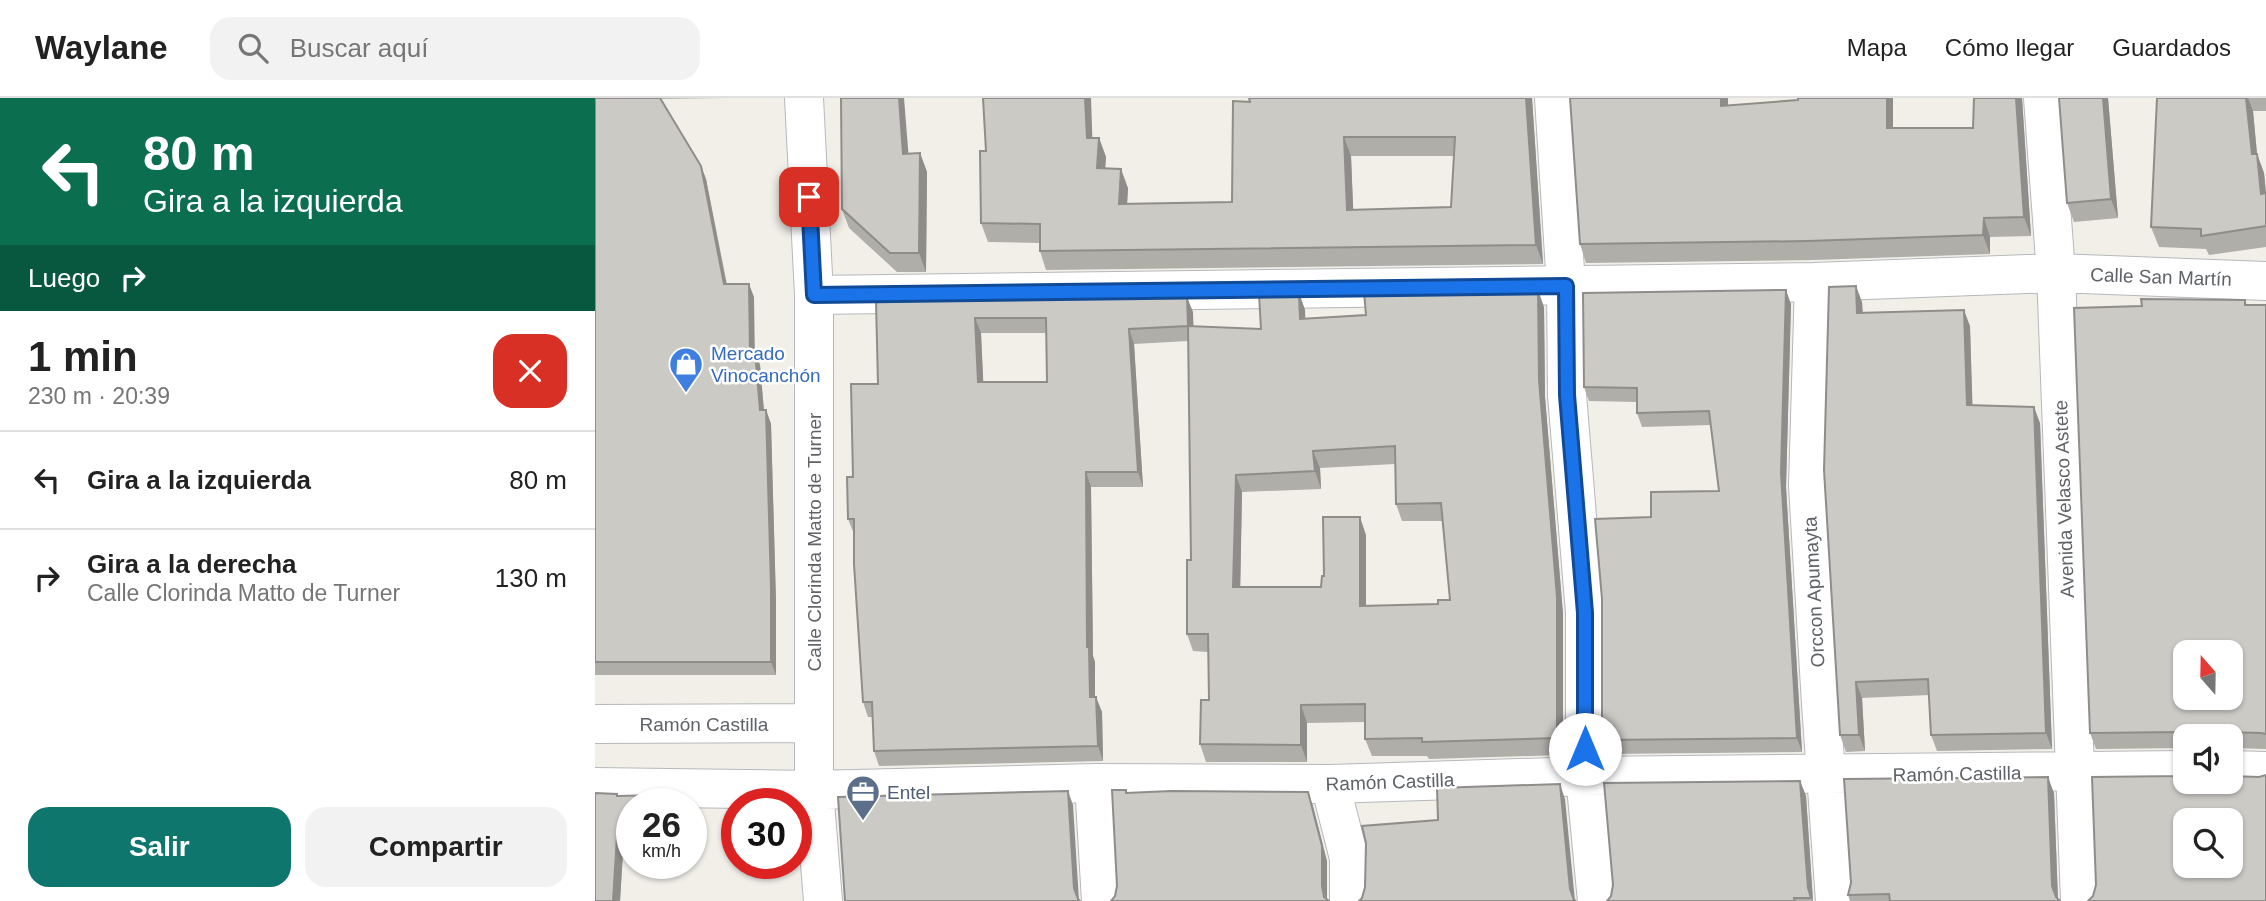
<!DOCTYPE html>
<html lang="es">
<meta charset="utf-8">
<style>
:root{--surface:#fff;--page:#f2f2f2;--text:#222;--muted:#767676;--line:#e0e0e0;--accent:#0f766e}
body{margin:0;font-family:Arial,sans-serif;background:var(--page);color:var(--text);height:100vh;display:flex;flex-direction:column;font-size:26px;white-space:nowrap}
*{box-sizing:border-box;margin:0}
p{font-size:23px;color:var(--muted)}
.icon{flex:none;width:38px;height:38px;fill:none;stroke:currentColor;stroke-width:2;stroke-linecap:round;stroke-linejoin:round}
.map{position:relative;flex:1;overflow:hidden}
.panel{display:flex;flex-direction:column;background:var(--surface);width:595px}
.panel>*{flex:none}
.guide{background:#0b6e4f;color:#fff;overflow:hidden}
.needle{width:46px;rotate:340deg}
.tools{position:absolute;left:1578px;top:542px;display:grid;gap:14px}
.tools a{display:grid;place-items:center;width:70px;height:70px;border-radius:14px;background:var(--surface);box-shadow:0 2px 5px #0004;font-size:35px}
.speed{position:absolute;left:21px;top:690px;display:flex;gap:14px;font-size:35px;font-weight:700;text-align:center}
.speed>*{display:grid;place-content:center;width:91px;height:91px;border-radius:50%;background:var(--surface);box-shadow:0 2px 5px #0004;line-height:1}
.speed small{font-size:18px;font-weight:400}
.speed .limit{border:10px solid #d22;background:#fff;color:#111}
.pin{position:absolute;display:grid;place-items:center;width:60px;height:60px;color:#fff;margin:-30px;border-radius:14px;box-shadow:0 4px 10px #0006}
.me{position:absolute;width:77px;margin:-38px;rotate:0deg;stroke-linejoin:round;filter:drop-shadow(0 0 5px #0008)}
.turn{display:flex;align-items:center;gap:24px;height:147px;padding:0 28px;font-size:32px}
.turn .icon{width:91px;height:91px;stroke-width:2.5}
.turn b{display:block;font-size:49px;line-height:60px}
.then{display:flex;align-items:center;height:66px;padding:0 28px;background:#0003;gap:14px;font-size:26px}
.round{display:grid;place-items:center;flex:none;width:74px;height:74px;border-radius:21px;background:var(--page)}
.overview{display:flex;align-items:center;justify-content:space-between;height:119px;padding:0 28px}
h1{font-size:42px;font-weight:700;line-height:52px}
.cta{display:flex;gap:14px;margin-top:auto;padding:14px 28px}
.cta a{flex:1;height:80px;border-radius:21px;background:var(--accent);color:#fff;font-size:28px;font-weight:700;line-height:80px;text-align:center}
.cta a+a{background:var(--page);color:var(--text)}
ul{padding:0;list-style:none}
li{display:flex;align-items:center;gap:21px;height:98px;padding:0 28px;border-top:2px solid var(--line)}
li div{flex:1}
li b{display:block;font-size:26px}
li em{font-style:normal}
header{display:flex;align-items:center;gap:42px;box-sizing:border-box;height:98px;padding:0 35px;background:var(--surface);border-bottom:2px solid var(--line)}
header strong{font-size:33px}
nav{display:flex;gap:38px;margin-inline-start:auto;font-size:24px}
.search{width:490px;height:63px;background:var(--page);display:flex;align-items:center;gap:18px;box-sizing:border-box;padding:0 24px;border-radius:21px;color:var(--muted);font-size:26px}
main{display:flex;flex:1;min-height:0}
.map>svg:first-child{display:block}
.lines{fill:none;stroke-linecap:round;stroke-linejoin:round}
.minor-casing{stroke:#b5b8bc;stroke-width:40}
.minor{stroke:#fff;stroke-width:38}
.wall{fill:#afaea9;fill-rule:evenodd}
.shaded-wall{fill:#8f8d8a}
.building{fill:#cccac5;stroke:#8f8d8a;stroke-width:2;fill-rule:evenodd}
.route-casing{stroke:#114b97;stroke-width:18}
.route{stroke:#1a73e8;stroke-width:12}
.labels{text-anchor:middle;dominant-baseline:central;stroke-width:5;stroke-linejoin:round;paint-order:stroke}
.street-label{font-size:19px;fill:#5f6368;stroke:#fff}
.shop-label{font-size:19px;fill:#366cbe;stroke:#fff;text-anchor:start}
.service-label{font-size:19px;fill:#4e5e75;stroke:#fff;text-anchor:start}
</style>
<header>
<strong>Waylane</strong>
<div class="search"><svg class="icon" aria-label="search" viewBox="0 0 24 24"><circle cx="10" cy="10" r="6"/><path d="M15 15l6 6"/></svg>Buscar aquí</div>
<nav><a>Mapa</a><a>Cómo llegar</a><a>Guardados</a></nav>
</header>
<main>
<section class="panel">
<div class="guide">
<div class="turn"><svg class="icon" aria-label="left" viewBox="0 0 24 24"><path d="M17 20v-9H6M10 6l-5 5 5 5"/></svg><div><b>80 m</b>Gira a la izquierda</div></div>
<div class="then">Luego<svg class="icon" aria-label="right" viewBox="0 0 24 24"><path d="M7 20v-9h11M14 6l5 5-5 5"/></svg></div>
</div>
<div class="overview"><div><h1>1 min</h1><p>230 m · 20:39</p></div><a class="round" style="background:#d93025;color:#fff"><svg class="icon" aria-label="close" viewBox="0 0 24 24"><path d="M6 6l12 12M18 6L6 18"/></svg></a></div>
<ul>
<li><svg class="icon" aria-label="left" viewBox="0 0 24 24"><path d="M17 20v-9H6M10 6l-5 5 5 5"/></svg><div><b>Gira a la izquierda</b></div><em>80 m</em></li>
<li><svg class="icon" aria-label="right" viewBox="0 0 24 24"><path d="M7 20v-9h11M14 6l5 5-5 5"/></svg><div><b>Gira a la derecha</b><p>Calle Clorinda Matto de Turner</p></div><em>130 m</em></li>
</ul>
<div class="cta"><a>Salir</a><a>Compartir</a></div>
</section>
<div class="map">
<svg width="1671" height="803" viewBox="0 0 1671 803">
<rect width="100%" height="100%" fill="#f1efe8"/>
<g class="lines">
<!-- minor casing -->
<g class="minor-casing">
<path id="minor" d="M209,0L219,197V692L228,803
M959,0L971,188L972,297L990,515V678L1002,803
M1448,0L1461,175L1485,803
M1219,184L1213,388L1226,606L1240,803
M219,197L1219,184L1461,175L1671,183
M0,626L218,625
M1636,672L1671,673
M499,685L506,803
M735,686L754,760V803
M0,689L219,692L499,685L735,686L990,678L1591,672"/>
</g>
<!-- minor -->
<use href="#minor" class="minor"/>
</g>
<!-- wall -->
<path class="wall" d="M0,0H129L65,1L106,68L111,81L132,186L159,199V254L165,267L169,312H171L176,326L181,504V577H0Z
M937,0L948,166L451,172L445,153V145L393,144L386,125L391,53L498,40H504L511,59L510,70L533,90L532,106L637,104L638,3ZM756,58H859L856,109L758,112Z
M1298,0V30H1378L1379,0H1427L1436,138L1395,139V156L1218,162L991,165L985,146L1133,7Z
M1513,0L1523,120L1479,124L1472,105Z
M1562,0H1671V13H1658L1662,56L1669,75L1671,95V149L1614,157L1611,151L1564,149L1556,129Z
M314,55H325L332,74L331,174H302L254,130L247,111Z
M704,195L710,212V221L949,209L950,299L968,516V657L834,661L832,658H777L770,641V624L712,625V664H611L605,646L614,602L613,554L598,553L592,536L596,462L593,243L539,246L548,389H496L498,558L500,564V599L507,614L508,663L284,668L279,653L278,619H273L268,604L259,436L253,421L258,379L283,286L281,203L598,214V228L666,231ZM386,235H452V284H388ZM800,366L801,406L807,423H847L855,502L843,506L771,508V437L729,478L726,489H645L647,394L726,391L725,370Z
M1650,202L1652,207H1671V651L1636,650V639H1591V650L1501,651L1495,635L1547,208Z
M1267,204L1268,215L1375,228L1377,307L1445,325L1457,651L1342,653L1336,637L1334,597L1267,600L1270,653L1251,654L1245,637Z
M1196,206L1191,389L1207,654L1012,656L1007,642L1056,419L1124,393L1116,327L1047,329L1042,315V304L994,303L989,289Z
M1205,683L1211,698L1218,803H1012Z
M1459,695L1463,801L1465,803H1255L1253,797Z
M22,698L37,705V753L28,754L25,803H0Z"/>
<!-- shaded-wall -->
<path class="shaded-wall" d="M304,0H309L315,75L308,56Z
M490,0H496L498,59L492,40Z
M931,0H937L948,166L941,147Z
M1126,0H1133V26L1126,8Z
M1292,0H1298V49L1292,30Z
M1421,0H1427L1436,138L1429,119Z
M1508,0H1513L1523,120L1516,101Z
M1651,0H1653L1658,13L1662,56L1669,75L1671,96H1666L1657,56Z
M749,39L756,58L759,131L752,112Z
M504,40L511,59L509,88L502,70Z
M325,55L332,74L331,174L324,155Z
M106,68L111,81L134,200L129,186Z
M526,71L533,90L531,125L524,106Z
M1389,120L1395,139V156L1388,137Z
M154,186L159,199L160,268L155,254Z
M1261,188L1267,204L1268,231L1262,215Z
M943,192L949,209L950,299L968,516V657L962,640L944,282Z
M1191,192L1196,206L1191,389L1207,654L1202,640L1186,375Z
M704,195L710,212L711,239L705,221Z
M592,199L598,214L599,243L593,228Z
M1369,212L1375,228L1378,323L1372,307Z
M380,220L386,235L389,299L383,284Z
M534,231L539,246L548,389L543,374Z
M160,254L165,267L170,326L165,312Z
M1439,309L1445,325L1457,651L1451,635Z
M171,312L176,326L181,504V577L176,564Z
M718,353L725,370L726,391L720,373Z
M491,374L496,389L498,558L500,564V614L495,599L492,549Z
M641,377L647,394L645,506L638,489Z
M765,419L771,437V525L765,508Z
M1261,584L1267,600L1270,653L1264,637Z
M501,599L507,614L508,663L503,648Z
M706,607L712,625V664L706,647Z
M1453,679L1459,695L1463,803L1457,788Z
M1205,683L1211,698L1218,803L1213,790Z
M965,686L970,701L980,803L975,791Z
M473,693L478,707L484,803L479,790Z
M713,694L718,708L732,763V803H731L727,788Z
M22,738L28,754L25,803H18Z"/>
<!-- building -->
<path class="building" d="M0,0H65L106,68L129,186H154L155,254H160L165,312H171L176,490V564H0Z
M246,0H304L308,56L325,55L324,155H295L247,111Z
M388,0H490L492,40H504L502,70L526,71L524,106L637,104L638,3L655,4L654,0H931L941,147L445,153V126L386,125L385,53H391ZM749,39H860L856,109L752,112Z
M975,0H1126V8L1203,2V0H1292V30H1378L1379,0H1421L1429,119L1389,120L1388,137L1212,143L985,146Z
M1464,0H1508L1516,101L1472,105Z
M1562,0H1651L1657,56H1662L1666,96L1671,95V128L1606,138V131L1556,129Z
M1261,188L1262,215L1369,212L1372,307L1439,309L1451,635L1336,637L1333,581L1261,584L1264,637H1245L1229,372L1234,189Z
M943,192L944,282L962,499V640L827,644V640L770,641V606L706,607V647L605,646L606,602H614L613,536H592V462H596L593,228L666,231L664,196L704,195L705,221L771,217L769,194ZM800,348L801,406L846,405L855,502H843V506L765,508V419H728L729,478H727L726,489H638L641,377L720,373L718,353Z
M1191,192L1186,375L1202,640L1007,642V501L1000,421L1056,419V394L1124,393L1114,313L1042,315V290L989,289L988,195Z
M592,199L593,228L534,231L543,374H491L492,549H494L495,599H501L503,648L279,653L277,604H268L259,466V421H253L252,379H258L256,286H283L281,203ZM380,220H451L452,284H383Z
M1546,201L1650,202V207H1671V636L1666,635L1631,634L1620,636L1618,639H1598L1595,636L1585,634L1495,635L1479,210L1547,208ZM1591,555H1636V600H1591Z
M1591,676V684H1636V678L1664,679L1671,677V803H1493L1498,798L1501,787L1497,679L1585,678ZM1591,723H1636V768H1591Z
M1453,679L1457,788L1461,799L1465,803H1295L1294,796L1253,797L1256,785L1249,681Z
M1205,683L1213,790L1216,800H1199L1200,803H1012L1016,798L1018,787L1009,685Z
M965,686L975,791L979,802L981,803H764L767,800L770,789L771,745L767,728L843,722L842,690Z
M517,692H531V695L576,693L713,694L727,748V788L729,799L734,803H516L520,798L522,788Z
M473,693L479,790L483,801L485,803H250L243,699Z
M0,695L22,696V698L64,697V705H37V738H22L18,803H0Z"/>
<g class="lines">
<!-- route casing -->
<g class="route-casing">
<path id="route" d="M214,99L219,197L971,188L972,297L990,515V651"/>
</g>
<!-- route -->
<use href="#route" class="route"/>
</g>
<!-- icons -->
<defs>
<g id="shop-pin" transform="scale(1.75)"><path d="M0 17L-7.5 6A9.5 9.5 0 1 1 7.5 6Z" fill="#3f7fe0" stroke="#fff"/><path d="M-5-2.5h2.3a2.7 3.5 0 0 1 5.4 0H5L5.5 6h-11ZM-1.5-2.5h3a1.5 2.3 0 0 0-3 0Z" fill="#fff"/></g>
<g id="office-pin" transform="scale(1.75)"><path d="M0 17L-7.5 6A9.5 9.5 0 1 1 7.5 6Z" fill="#5c6f8a" stroke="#fff"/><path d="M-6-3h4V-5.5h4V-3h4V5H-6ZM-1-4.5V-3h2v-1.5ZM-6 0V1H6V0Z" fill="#fff"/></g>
</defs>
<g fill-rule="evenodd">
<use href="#shop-pin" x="91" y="266"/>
<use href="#office-pin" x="268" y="694"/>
</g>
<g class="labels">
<!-- street labels -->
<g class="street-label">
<text transform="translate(1566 179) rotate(2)">Calle San Martín</text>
<text transform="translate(1469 401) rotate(-92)">Avenida Velasco Astete</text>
<text transform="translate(219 444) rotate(-90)">Calle Clorinda Matto de Turner</text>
<text transform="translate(1219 494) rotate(-93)">Orccon Apumayta</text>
<text x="109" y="626">Ramón Castilla</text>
<text transform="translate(1362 676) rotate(-1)">Ramón Castilla</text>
<text transform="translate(795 684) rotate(-2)">Ramón Castilla</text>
</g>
<!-- shop labels -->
<g class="shop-label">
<text x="116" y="255">Mercado<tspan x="116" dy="22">Vinocanchón</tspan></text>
</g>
<!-- service labels -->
<g class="service-label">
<text x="292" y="694">Entel</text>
</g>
</g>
</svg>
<div class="tools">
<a><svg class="needle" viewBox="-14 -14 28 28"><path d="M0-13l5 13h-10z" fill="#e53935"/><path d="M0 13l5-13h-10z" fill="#767676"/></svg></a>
<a><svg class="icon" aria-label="sound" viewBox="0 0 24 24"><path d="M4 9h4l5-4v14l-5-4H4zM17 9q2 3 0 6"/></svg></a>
<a><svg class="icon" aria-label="search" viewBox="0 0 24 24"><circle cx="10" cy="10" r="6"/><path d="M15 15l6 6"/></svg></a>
</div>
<div class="speed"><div>26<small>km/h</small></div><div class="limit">30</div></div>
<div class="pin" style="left:214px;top:99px;background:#d93025"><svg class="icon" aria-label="arrive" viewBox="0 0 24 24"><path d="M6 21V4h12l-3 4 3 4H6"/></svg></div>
<svg class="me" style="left:990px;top:651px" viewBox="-20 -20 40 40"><circle r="19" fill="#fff"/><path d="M0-13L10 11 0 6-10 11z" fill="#1a73e8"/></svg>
</div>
</main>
